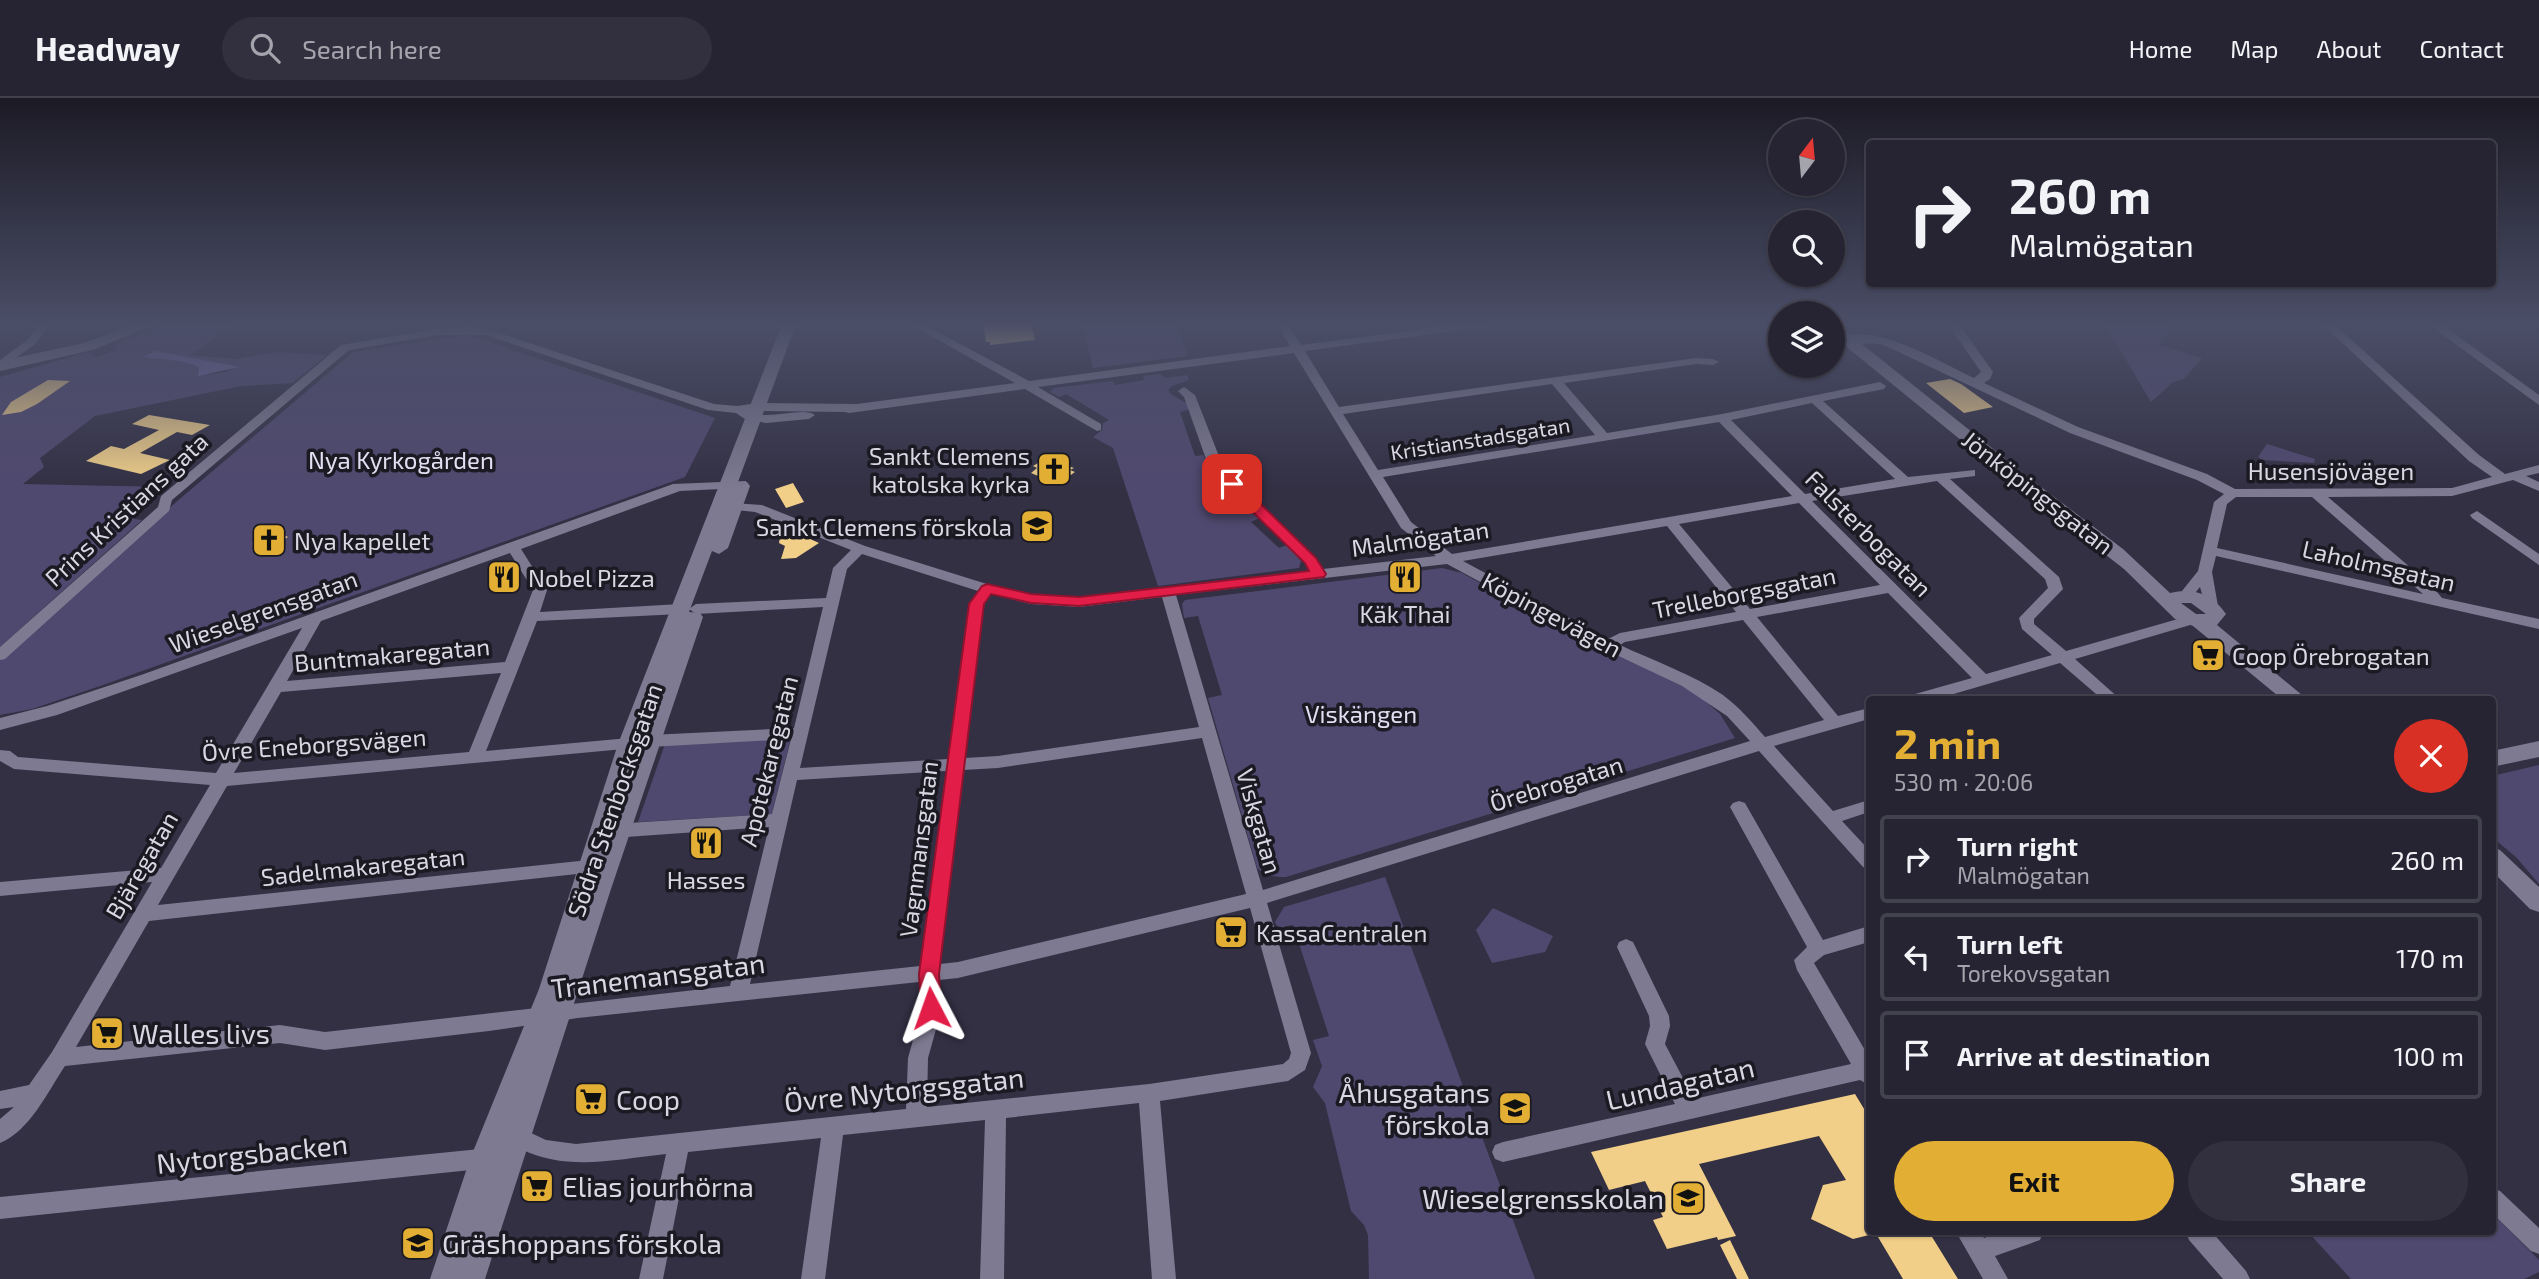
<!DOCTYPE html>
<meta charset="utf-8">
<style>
:root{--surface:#262433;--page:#32303f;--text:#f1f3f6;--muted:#a4a4ac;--line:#42414e;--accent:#e2af34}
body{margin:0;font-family:"Exo 2",sans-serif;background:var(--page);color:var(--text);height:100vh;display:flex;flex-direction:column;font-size:26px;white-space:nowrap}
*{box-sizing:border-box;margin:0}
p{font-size:23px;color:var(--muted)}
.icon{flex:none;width:38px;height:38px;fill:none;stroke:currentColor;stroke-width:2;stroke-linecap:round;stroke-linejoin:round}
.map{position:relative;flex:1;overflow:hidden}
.drawer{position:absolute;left:1866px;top:598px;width:630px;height:539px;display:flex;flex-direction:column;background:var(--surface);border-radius:7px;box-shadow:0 2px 5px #0004,0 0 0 2px var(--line)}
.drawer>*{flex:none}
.guide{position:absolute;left:1866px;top:42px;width:630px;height:147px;border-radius:7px;box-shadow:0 2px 5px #0004,0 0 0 2px var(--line);background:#262433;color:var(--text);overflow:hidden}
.needle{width:46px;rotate:16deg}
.controls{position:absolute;left:1768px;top:21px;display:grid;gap:14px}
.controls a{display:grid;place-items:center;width:77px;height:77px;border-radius:50%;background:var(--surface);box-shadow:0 2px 5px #0004,0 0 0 2px var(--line);font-size:35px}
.pin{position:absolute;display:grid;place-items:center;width:60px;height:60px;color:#fff;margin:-30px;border-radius:14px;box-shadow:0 4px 10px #0006}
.me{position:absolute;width:77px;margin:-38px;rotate:356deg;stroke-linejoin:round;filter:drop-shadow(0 0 5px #0008)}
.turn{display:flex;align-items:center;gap:24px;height:147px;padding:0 28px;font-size:32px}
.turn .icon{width:91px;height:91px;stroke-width:2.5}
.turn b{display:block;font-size:49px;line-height:60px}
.round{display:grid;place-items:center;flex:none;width:74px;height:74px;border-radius:37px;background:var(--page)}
.overview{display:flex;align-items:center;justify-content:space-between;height:119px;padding:0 28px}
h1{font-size:42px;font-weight:700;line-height:52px;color:var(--accent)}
.button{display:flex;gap:14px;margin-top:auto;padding:14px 28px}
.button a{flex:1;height:80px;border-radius:42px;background:var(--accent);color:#111;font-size:28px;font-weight:700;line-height:80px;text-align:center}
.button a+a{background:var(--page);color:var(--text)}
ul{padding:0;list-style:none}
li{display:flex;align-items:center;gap:21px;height:88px;margin:0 14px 10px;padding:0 14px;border:4px solid var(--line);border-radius:7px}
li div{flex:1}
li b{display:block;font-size:26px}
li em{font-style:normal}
header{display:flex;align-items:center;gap:42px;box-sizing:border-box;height:98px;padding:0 35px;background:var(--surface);border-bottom:2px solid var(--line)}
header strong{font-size:33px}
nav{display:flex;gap:38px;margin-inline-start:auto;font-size:24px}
.search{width:490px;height:63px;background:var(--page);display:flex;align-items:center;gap:18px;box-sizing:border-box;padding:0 24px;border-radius:38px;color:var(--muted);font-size:26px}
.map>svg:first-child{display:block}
.green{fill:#50496f;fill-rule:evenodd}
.water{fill:#7267a6}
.building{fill:#f1cf88}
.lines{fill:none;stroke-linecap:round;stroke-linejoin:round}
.street{fill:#7d7a91;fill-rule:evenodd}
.secondary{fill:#7d7a91;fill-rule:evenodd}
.route{fill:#e11d48;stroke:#92132f;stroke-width:2}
.labels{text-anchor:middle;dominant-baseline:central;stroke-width:7;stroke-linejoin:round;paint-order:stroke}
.far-street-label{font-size:21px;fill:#d8d7e3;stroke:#1b1a23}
.poi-label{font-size:24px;fill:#d8d7e3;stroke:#1b1a23;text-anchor:start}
.park-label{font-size:24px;fill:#e1dff1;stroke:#1b1a23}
.street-label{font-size:24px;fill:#d8d7e3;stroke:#1b1a23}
.near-street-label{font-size:28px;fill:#d8d7e3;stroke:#1b1a23}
.near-poi-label{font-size:28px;fill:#d8d7e3;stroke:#1b1a23;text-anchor:start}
</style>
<header>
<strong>Headway</strong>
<div class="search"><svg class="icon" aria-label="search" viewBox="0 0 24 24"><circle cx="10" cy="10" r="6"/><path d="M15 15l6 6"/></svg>Search here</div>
<nav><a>Home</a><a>Map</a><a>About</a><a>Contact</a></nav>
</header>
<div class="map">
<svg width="2539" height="1181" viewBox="0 0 2539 1181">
<rect width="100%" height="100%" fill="#333044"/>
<!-- green -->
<path class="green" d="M168,226H234L190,257L235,261L276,254L327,257L293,285L241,288L95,318L40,360L44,369L23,386L169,389L147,406L134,421L142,422L0,549V279L88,254L96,259L116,252V246ZM148,254H160L227,268H239C228,274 210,279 198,275L199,269C182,262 165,262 148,254Z
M1082,226H1175L1188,258L1093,270Z
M2105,226H2176L2159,247L2202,260L2184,281L2173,284L2151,304Z
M468,237L715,320L685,379L103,587L32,611L0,617V560L175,405L353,254Z
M1161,276L1165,280L1187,277L1189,282L1172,288L1168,292L1172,297L1188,306V312L1180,314L1195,358L1203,357L1216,378L1259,420L1251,424L1279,450L1287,447L1301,463L1299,470L1158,488L1113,350L1093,339L1102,332L1103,325L1109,322L1066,296L1060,299L1050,294L1054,290L1113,283L1115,287L1144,282L1143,278Z
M2267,346L2315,361L2314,365L2262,362L2258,359Z
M1442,470L1462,475L1536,516L1696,595L1720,616L1735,640L1286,779C1275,779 1266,778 1257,770L1208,600L1222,597L1198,518L1184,520L1182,506L1185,502Z
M791,639L772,716L638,724L665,646Z
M2539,667V786L2517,760L2492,739V678Z
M1385,779L1535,1181H1369L1368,1137L1364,1127L1351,1113L1325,1005L1313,989L1322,968L1313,942L1329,938L1293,827L1278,830L1275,824L1284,809Z
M1493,810L1553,838L1545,854L1492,865L1476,832Z
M2492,1115L2539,1162V1174L2524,1181H2351L2308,1134H2492Z"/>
<!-- water -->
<path class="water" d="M155,253L240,269L198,278L199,269C181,261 162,262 143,259Z"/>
<!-- building -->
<path class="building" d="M983,226H1031L1035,242L990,247V244H986Z
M1950,281L1961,286L1993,309L1964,315L1926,285Z
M48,282L70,283L37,306L21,314L2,317L11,304Z
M149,317L210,327L192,337L177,334L140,355L170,362L141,376L86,363L111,348L124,351L159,332L132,326Z
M1046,360L1074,370L1070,372L1075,374L1065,381L1059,379L1050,383L1031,375L1037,370L1033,368Z
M793,385L804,404L786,410L775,391Z
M788,431L819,445L796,460L781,461L785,448L779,445L780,439Z
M275,433L288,439L265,452L252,446L267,434Z
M1855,996L1869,1019V1137L1853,1141L1811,1121L1823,1087L1846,1082L1819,1038L1699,1066L1736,1138L1718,1142L1717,1139L1667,1151L1653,1122L1663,1119L1645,1083L1609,1092L1591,1054Z
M1875,1134H1929L1958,1181H1903Z
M1730,1142L1749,1181H1737L1720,1147Z"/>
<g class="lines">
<!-- street -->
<path class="street" d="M40,226H51L34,247L0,271V262L26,243Z
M910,226H923L1029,283L1290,248L1277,226H1287L1301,247L1462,226H1490L1484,229L1305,253L1339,309L1696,260L1713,261L1719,264L1713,267L1696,266L1564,285L1607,335L1722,316L1880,284L1886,288L1884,291L1823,303L1908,379L1975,372V378L1950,381L2059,479L2063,491L2034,521V526L2066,553L2192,517L2199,522L2197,525L2075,561L2121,602H2103L2060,565L1933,602H1906L1908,598L1972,580L1888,495L1757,519L1838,618L1869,610V621L1774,648L1833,713L1869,702V714L1842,723L1869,752V771L1863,769L1759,653L1267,805L1311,955L1305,972L1288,983L1160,1003L1176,1181H1152L1139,1005L1006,1020L1004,1181H980L985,1022L843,1037L825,1181H801L821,1040L688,1054L663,1181H639L666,1056C617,1061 567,1074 521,1051C514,1048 509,1046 505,1038L508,1031L516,1028L546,1042L576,1046L906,1011L908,960L920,917L919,884L578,920L489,933L325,952L280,945L65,968C48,993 30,1033 0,1045V1021L14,1009L0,1011V993L29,987L52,954L152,784L0,798V784L161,770L210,687L14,671L0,663V652L10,653L18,659L216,675L302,530L57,617L0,632V620L47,608L141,577L673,386L746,383V389L741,390L680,393L521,451L547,492L540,514L681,506L688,511L681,516L537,523L486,653L629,640L637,646L635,650L227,688L158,807L589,762L595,764L598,769L595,774L149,823L76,949L280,927L325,934L730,888L769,729L612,740L606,738L603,733L606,728L612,726L772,716L791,641L650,649L642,643L650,637L794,630L823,509L696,516L689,511L696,506L826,500L833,470L851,452L755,414L716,410L714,407L716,404L762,407L865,448L990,487L1031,496L1079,499L1309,473L1305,465L1212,373L1206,361L1184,299L1178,293L1184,289L1195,297L1224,371L1316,460L1323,471L1436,458L1401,430L1294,255L1038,289L1101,326V332L1097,333L1025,291L849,315L845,314L756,313L749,314C769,323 803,308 815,317L809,321L766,325L745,321L736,315L708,312L486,237H437L349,252L172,402L169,413L5,561L0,562V549L158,409L161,398L341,247L437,231L467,229L487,231L714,306L738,308L756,305L857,306L1015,285ZM1552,286L1595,337L1378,372L1343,316ZM1812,305L1895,381L1805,396L1731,322ZM1719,324L1792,398L1452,456L1411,424L1383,379ZM1937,383L2045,481L2048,490L2019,520L2022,531L2052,557L1986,576L1812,403ZM1799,405L1880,487L1750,511L1679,426ZM1667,428L1736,514L1620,535L1608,541L1463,463ZM510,455L533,492L505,564L287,583L321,523ZM862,456L978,493L968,511L948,661L800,670L847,471ZM1447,466L1604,551L1682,588L1727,618L1750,643L1263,792L1176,497ZM991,496L1031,506L1079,509L1162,499L1199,629L998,658L965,660L982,511ZM1743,522L1824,622L1765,639C1752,624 1739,609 1723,597C1692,576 1654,563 1620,547L1625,544ZM501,575L469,654L234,675L281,594ZM1202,640L1246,796L958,864L940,866L963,672L998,670ZM946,673L920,868L750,886L797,682ZM1250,810L1291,955L1289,961L1283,966L1149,986L927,1009L928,960L940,917L939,882L958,880Z
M1948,226H1959L1993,274L1990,281L1984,285L2078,329L2207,376L2235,391L2452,390L2492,379L2469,363L2322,226H2334L2479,357L2505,376L2539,367V375L2526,378L2539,384V393L2513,382L2452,398L2328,399L2432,488L2442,500L2539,521V531L2216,458L2212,474L2218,508L2216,511H2206L2200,489L2190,501H2180L2178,498L2198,473L2214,404L2224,396L2197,382L2070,335L1884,247C1871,243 1852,249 1842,242C1871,221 1945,267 1974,280L1981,274ZM2236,399H2312L2423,496L2217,450L2227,406Z
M2428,226H2441L2539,297V307Z
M2477,413L2539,456V467L2472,420L2470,417Z
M1739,703L1745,705L1823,842L1869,828V844L1824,857L1814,865L1869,959V987L1860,982L1503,1064L1495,1061L1492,1054L1495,1047L1503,1044L1675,1006L1645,946L1650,928L1649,918L1617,849L1619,844L1626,841L1633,844L1669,918L1670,928L1665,946L1694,1001L1851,966L1797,872L1794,862L1807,849L1730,709L1733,705Z
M490,1050L498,1053L501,1060L498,1067L490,1070L0,1121V1099Z
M2492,1090L2500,1093L2539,1130V1156L2531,1153L2492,1115Z
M1956,1134H1980L1984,1140L2001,1134H2043L2040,1142L1995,1158L2008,1181H1983Z
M2186,1134H2212L2246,1173L2250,1181H2223L2189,1142Z"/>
<!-- secondary -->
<path class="secondary" d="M136,226H155L93,252L0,273V263L84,245Z
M782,226H796L738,384H747L750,388L728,450L719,456L712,453L689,514L700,515L703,519L611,791L485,1181H430L470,1061L539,891L618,646Z
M1832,226H1837L2033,383L2123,451L2170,495C2193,489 2213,496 2226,516L2217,527L2308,602H2283L2193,528L2175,521L2124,471L2021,391L1832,237ZM2181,505H2191L2206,516H2196Z
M2539,643V659L2492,669V653Z
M2492,749L2500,752L2539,789V814L2530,811L2492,773Z"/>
</g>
<!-- sky -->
<linearGradient id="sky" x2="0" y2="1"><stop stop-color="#1c1a25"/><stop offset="0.58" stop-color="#4a4e67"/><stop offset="1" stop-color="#4a4e67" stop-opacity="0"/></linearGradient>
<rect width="2539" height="391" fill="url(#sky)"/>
<!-- route -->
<path class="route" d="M1232,382L1237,383L1316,460L1326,476L1324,479L1079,508L1031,505L991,496L984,506L939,876L941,910L938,916L931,919L924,916L921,910L919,876L969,506L982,488L987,486L1031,496L1079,499L1309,473L1305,465L1227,389V383Z"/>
<!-- icons -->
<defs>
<g id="church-square" transform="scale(1.75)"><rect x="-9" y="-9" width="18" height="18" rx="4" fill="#e2af34" stroke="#1b1a23"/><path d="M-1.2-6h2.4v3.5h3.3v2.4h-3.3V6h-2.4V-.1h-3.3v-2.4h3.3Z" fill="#111"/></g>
<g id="school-square" transform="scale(1.75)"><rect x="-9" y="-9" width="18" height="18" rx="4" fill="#e2af34" stroke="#1b1a23"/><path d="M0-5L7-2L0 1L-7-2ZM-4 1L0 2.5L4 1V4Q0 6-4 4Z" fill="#111"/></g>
<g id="restaurant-square" transform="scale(1.75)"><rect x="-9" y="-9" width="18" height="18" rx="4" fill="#e2af34" stroke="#1b1a23"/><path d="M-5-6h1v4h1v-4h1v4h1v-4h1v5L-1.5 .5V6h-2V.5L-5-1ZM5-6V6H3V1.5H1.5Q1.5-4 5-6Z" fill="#111"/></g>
<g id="supermarket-square" transform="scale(1.75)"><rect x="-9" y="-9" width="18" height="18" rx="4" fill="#e2af34" stroke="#1b1a23"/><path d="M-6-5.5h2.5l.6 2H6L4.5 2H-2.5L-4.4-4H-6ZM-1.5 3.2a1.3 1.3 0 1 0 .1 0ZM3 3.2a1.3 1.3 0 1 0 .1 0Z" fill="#111"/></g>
</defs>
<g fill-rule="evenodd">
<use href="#church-square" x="1054" y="371"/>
<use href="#school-square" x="1037" y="428"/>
<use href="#church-square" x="269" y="442"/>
<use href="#restaurant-square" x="504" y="479"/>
<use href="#restaurant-square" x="1405" y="479"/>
<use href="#supermarket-square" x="2208" y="557"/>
<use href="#restaurant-square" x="706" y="745"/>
<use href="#supermarket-square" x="1231" y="834"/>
<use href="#supermarket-square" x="107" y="935"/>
<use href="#supermarket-square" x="591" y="1001"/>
<use href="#school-square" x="1515" y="1010"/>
<use href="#supermarket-square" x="537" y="1088"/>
<use href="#school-square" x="1688" y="1100"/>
<use href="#school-square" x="418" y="1145"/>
</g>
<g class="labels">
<!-- far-street labels -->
<g class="far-street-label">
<text transform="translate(1480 340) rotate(-9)">Kristianstadsgatan</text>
</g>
<!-- poi labels -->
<g class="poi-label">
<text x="1030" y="357" text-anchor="end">Sankt Clemens<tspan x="1030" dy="28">katolska kyrka</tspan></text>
<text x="1012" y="428" text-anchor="end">Sankt Clemens förskola</text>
<text x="294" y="442">Nya kapellet</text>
<text x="528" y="479">Nobel Pizza</text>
<text x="1405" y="515" text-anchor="middle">Käk Thai</text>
<text x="2232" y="557">Coop Örebrogatan</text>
<text x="706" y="781" text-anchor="middle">Hasses</text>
<text x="1256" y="834">KassaCentralen</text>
</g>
<!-- park labels -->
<g class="park-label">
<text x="401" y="361">Nya Kyrkogården</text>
<text x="1361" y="615">Viskängen</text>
</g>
<!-- street labels -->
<g class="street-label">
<text x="2331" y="372">Husensjövägen</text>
<text transform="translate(2038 394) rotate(38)">Jönköpingsgatan</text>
<text transform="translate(126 411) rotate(-43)">Prins Kristians gata</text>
<text transform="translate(1869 435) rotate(45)">Falsterbogatan</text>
<text transform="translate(1420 440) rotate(-8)">Malmögatan</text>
<text transform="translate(2379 467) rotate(13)">Laholmsgatan</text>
<text transform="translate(1744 494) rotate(-11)">Trelleborgsgatan</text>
<text transform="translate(263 513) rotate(-20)">Wieselgrensgatan</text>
<text transform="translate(1552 516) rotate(28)">Köpingevägen</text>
<text transform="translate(392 556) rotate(-5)">Buntmakaregatan</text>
<text transform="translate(314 646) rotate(-4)">Övre Eneborgsvägen</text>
<text transform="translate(768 663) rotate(-76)">Apotekaregatan</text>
<text transform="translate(1556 685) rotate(-17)">Örebrogatan</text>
<text transform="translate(614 702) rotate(-71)">Södra Stenbocksgatan</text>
<text transform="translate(1260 723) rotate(74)">Viskgatan</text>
<text transform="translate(918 751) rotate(-83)">Vagnmansgatan</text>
<text transform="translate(141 767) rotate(-60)">Bjäregatan</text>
<text transform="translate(363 768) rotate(-6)">Sadelmakaregatan</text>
</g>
<!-- near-street labels -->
<g class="near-street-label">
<text transform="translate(658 877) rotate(-7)">Tranemansgatan</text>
<text transform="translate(1680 985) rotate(-13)">Lundagatan</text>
<text transform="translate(904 991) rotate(-6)">Övre Nytorgsgatan</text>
<text transform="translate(252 1055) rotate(-6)">Nytorgsbacken</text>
</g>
<!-- near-poi labels -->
<g class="near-poi-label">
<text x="132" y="935">Walles livs</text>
<text x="1490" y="994" text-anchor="end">Åhusgatans<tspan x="1490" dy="32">förskola</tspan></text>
<text x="616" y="1001">Coop</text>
<text x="562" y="1088">Elias jourhörna</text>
<text x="1664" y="1100" text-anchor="end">Wieselgrensskolan</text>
<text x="442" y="1145">Gräshoppans förskola</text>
</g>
</g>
</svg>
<div class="controls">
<a><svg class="needle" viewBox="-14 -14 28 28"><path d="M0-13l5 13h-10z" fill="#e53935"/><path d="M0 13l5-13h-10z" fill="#a4a4ac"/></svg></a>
<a><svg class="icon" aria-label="search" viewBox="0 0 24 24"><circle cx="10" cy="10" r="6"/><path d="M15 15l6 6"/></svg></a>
<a><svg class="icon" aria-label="layers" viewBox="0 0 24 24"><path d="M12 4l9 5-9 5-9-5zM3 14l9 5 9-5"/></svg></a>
</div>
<div class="pin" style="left:1232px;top:386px;background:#d93025"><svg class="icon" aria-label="arrive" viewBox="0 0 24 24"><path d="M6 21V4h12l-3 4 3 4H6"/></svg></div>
<svg class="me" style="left:931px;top:910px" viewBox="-20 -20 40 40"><path d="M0-17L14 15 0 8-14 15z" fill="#e11d48" stroke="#fff" stroke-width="4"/></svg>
<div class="guide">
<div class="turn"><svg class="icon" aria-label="right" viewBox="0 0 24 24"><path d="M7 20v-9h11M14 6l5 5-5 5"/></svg><div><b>260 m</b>Malmögatan</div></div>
</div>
<section class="drawer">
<div class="overview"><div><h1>2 min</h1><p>530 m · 20:06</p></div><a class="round" style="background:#d93025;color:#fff"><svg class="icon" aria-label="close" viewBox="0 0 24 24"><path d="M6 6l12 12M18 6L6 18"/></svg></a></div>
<ul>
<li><svg class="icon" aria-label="right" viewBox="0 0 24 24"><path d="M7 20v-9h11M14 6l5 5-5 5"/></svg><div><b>Turn right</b><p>Malmögatan</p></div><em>260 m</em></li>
<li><svg class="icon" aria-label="left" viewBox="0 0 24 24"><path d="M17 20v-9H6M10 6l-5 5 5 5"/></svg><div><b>Turn left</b><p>Torekovsgatan</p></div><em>170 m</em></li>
<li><svg class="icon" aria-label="arrive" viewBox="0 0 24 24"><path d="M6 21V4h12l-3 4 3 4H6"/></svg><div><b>Arrive at destination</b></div><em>100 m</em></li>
</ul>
<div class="button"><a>Exit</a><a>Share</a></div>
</section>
</div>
